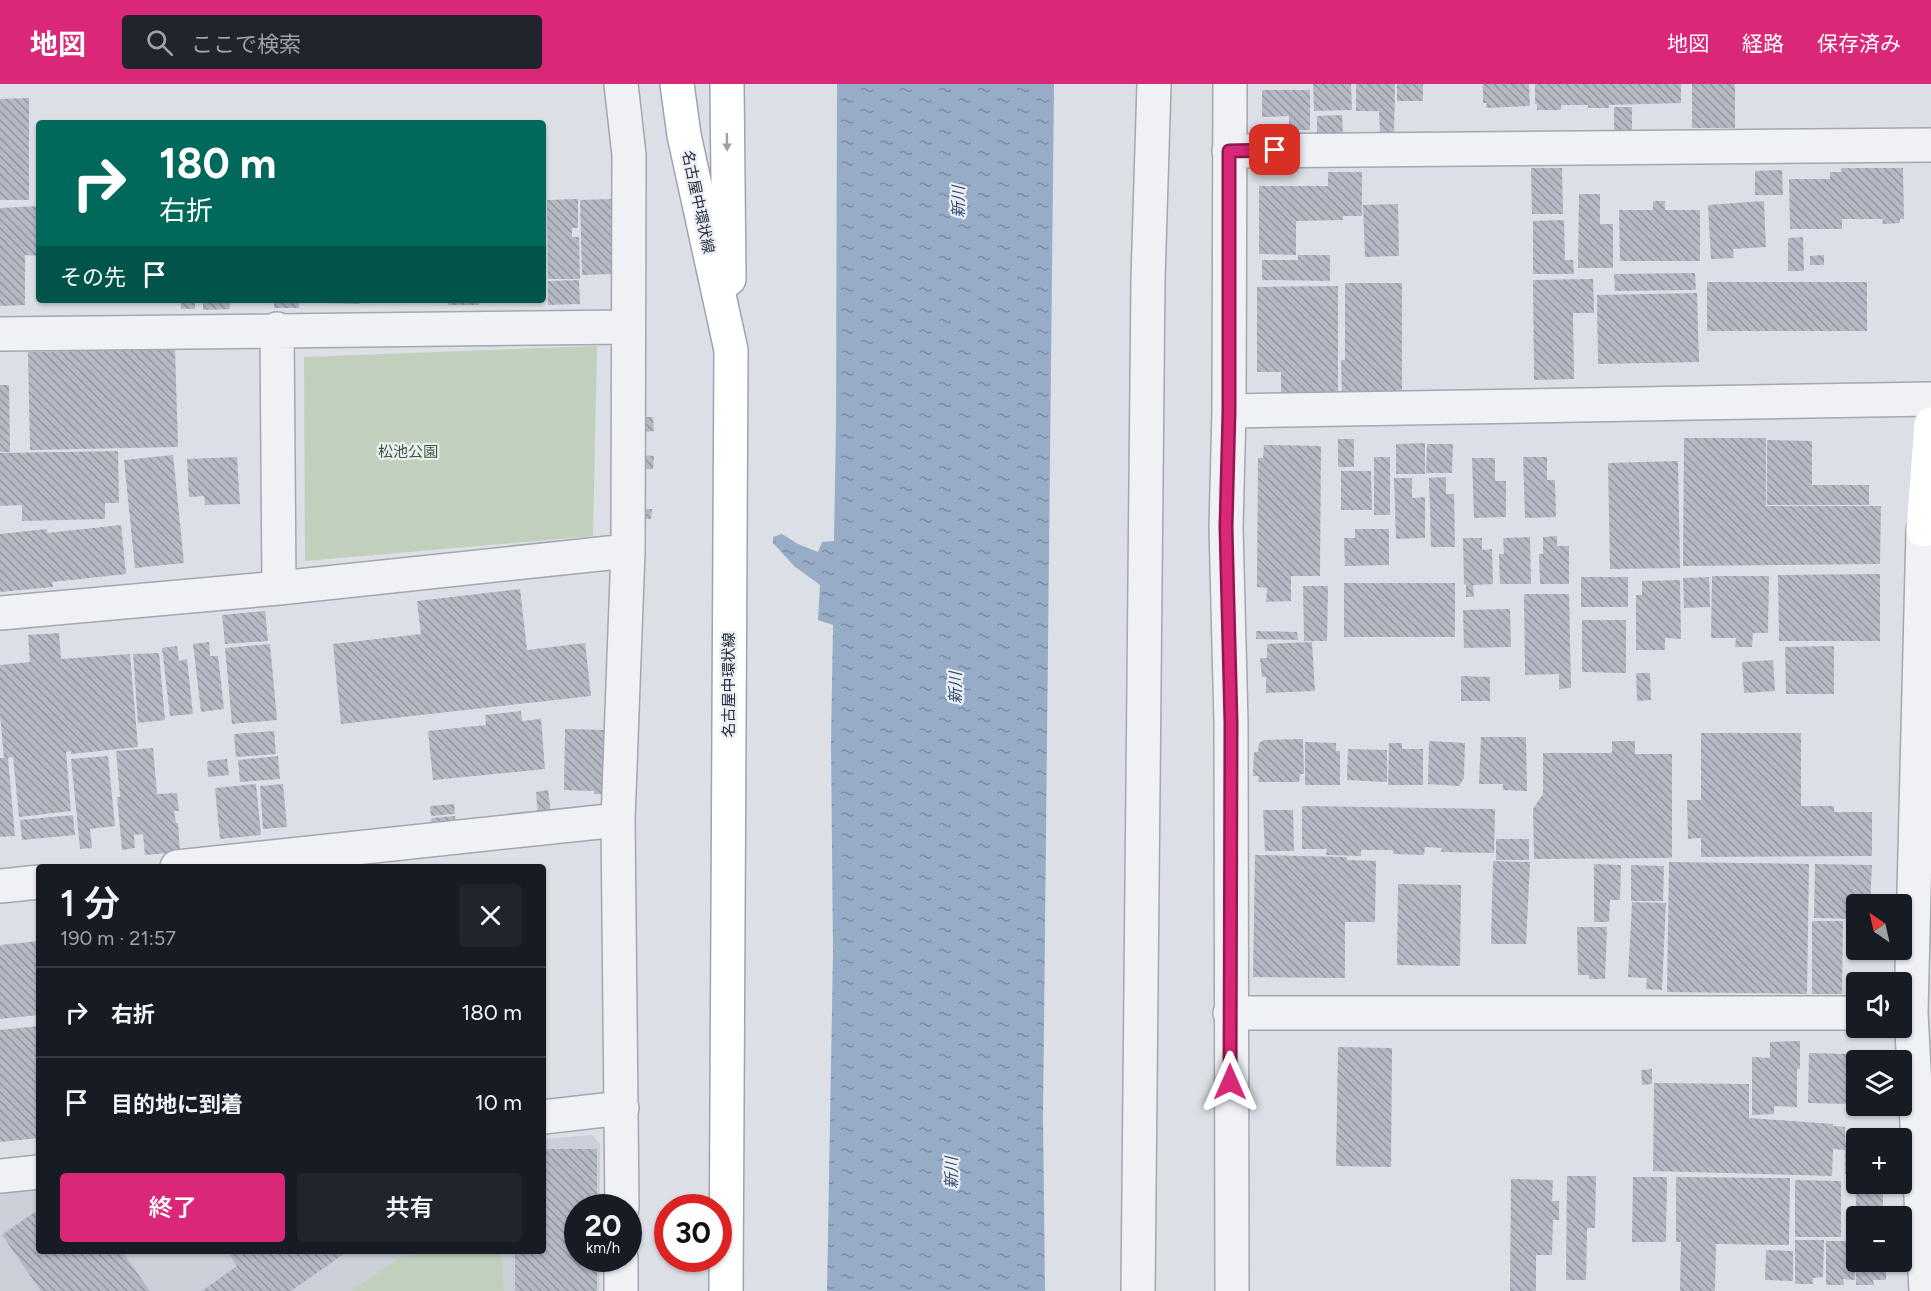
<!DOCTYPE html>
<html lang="ja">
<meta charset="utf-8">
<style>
:root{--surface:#171b24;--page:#20242c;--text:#f1f3f6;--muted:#9ea1a6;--line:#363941;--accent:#db2777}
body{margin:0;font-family:Figtree,"Noto Sans JP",sans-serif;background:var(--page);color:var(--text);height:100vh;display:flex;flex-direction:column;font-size:22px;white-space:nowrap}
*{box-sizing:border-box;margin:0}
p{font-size:20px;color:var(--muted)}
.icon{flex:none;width:33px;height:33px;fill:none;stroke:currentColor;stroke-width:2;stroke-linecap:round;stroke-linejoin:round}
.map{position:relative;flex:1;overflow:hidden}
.drawer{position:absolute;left:36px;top:780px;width:510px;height:390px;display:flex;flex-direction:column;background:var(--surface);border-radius:6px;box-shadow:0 2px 4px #0004}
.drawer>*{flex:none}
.banner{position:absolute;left:36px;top:36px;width:510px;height:183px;border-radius:6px;box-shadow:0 2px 4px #0004;background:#00695c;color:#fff;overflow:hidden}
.needle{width:39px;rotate:326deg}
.controls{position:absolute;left:1846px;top:810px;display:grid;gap:12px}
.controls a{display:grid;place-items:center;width:66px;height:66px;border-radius:6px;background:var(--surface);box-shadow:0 2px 4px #0004;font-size:30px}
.speed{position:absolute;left:564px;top:1110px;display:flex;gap:12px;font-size:30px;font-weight:700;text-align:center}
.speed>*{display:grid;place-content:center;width:78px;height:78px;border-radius:50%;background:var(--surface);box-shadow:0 2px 4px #0004;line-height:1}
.speed small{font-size:15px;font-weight:400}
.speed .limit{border:9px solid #d22;background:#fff;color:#111}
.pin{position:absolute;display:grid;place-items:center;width:51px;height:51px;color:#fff;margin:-26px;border-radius:12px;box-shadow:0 3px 9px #0006}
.me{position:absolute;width:66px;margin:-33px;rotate:0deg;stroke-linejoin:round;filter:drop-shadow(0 0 4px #0008)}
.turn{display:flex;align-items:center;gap:21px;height:126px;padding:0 24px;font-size:27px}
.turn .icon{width:78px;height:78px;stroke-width:2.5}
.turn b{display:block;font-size:42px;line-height:51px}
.then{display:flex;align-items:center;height:57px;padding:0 24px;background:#0003;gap:12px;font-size:22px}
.round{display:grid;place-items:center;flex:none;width:63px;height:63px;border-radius:6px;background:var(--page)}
.summary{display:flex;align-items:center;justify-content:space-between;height:102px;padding:0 24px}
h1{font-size:36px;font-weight:600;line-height:45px}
.button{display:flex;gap:12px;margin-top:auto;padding:12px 24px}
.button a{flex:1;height:69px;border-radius:6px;background:var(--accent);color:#fff;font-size:24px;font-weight:600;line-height:69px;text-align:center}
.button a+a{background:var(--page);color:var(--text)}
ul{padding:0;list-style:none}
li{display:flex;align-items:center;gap:18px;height:90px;padding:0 24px;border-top:2px solid var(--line)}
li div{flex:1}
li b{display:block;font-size:22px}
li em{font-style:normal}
header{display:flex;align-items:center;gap:36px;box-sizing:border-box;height:84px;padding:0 30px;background:var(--accent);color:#fff}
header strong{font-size:28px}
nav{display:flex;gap:33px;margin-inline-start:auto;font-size:21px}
.search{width:420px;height:54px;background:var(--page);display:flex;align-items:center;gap:15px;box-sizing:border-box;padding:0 21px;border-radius:6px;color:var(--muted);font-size:22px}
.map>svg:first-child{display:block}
.built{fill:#cacfd8}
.green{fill:#c1d0bd}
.water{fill:url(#water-ripples)}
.building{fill:url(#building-back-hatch)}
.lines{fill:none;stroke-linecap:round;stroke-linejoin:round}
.street-casing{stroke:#a2a7b0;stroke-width:36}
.primary-casing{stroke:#9ca4b2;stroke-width:36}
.street{stroke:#eff1f5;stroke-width:33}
.secondary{stroke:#fff;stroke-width:33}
.primary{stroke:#fff;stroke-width:33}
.oneway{fill:#9da0a8}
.route-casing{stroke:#8e194d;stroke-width:15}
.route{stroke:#db2777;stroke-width:10}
.labels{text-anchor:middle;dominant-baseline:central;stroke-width:4.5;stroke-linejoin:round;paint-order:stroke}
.street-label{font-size:15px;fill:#262d3d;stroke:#eceff4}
.park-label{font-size:15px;fill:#395833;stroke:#eceff4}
.water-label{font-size:16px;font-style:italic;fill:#314a70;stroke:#eceff4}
</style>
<header>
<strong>地図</strong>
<div class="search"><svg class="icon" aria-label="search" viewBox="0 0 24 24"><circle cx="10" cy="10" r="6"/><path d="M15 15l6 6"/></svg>ここで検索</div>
<nav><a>地図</a><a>経路</a><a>保存済み</a></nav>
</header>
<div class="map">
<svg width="1931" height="1207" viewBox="0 0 1931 1207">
<defs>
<pattern id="water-ripples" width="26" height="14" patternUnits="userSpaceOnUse" patternTransform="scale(1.5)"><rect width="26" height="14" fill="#97acc7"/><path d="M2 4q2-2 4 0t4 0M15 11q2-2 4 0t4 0" fill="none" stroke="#7b8ca3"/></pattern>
<pattern id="building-back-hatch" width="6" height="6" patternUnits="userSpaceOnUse" patternTransform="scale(1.5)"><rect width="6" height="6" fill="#b4b9c3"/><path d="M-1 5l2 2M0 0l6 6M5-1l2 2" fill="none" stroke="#9297a0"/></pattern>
</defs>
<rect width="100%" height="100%" fill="#dce0e6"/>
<!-- built -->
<path class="built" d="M592,1051L600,1060V1123L578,1124V1174L600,1175L599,1207H0V1104L39,1101V1167H543V1055Z"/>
<!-- green -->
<path class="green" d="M597,262L593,452L305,477L304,273Z
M445,1167H501L504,1207H351L403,1172Z"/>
<!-- water -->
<path class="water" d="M837,0H1054L1043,1033L1045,1207H827L833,868L831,660L833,541L818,536L820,501L794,482L773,459V453L782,450L798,460L818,468L822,458L834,457L836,339Z"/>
<!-- building -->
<path class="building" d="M1313,0H1351L1352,26L1314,27Z
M1356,0H1395L1394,53H1380L1379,27H1356Z
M1397,0H1423V17H1397Z
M1483,0H1529L1530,22L1486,24L1487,19H1483Z
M1535,0H1681V19L1609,21V24H1588V21H1561V26H1537V20H1535Z
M1692,0H1735V44H1692Z
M1262,6H1310V46H1289V32L1262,33Z
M29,14V116H0V15Z
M1614,23H1632V49H1614Z
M1342,31L1343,53L1317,54V32Z
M1531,84H1562L1563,130H1532Z
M1841,84H1903L1904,135H1900V139L1882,140L1883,135H1842V145H1790L1789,95H1830V88H1842Z
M1782,86L1783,111H1755V87Z
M1328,88H1362V132H1343V136L1296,137V171L1259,170V102H1328Z
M1579,110H1600V140H1613V184H1578Z
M578,115V144H572V153H579L580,195H548L547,116Z
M611,115L613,190L582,191L580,116Z
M1653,117H1665V126H1700V177H1620L1619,126H1653Z
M1764,117L1766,163L1733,165L1734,174L1711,175L1708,121Z
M543,118H545L546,193H543Z
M1398,120L1399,172L1365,173L1363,121Z
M39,122V172L25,171V221L0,222V124Z
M1564,136L1565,176H1573L1574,190H1533V137Z
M1803,153L1804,187H1788V154Z
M1298,171H1330V197L1262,196V176H1298Z
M1824,171V181H1810V172Z
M1695,189L1696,206L1615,207L1614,190Z
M1593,195L1594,229H1573L1574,295L1534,296L1533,196Z
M579,196L580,220L548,221V197Z
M1707,198H1867V247H1707Z
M1345,199H1402V312H1342L1341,276H1345Z
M1338,202V310H1281V288H1257V203Z
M1697,209L1699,278L1598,280L1597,211Z
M181,216H195V225H181Z
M203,216H229L230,225L203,226Z
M274,216H299V224H274Z
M327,216H360V220L327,219Z
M407,216H432V218L407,219Z
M448,216H479V221H448Z
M175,265L178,363L30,366L28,268Z
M0,301H9L10,368H0Z
M641,333H653L654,347L642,348Z
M1684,354H1766V422H1881L1880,480L1683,482Z
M1338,355H1354V383H1338Z
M1767,356L1812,357V401H1869V421H1767Z
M1425,359V390H1396V360Z
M1427,360H1453L1452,389H1426Z
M1264,361L1321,362L1320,492H1291V517L1266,518L1267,504L1257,503L1258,374H1263Z
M118,367L119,419H105V435L22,437V421L0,422V369Z
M173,371L184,479L135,484L124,376Z
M641,371L654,372L653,385H641Z
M237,373L240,420L205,421L204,412L189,413L187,375Z
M1374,373H1390V431H1374Z
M1523,373H1547V396H1555L1556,433L1525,434Z
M1472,374H1495V397H1506V433L1474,434Z
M1678,377L1680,484L1610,485L1608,379Z
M1341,387H1371L1372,426H1341Z
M1446,393V410H1454L1455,463H1431L1429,394Z
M1394,394H1412V414L1425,413V454L1396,455Z
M640,425H652L651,435H639Z
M121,441L126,490L52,498L53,503L0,508V450L47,445V449Z
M1355,445H1389V481L1345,482L1344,454H1355Z
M1557,452V462H1569V500H1540L1539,470H1543V453Z
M1530,453L1531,500H1500L1499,470H1504L1503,454Z
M1463,454H1482V466L1492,465L1493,500L1473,501L1474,513H1466V501L1464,500Z
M1880,490V557H1779L1778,491Z
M1712,492H1769L1768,549H1753L1752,563H1735L1736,554H1711Z
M1581,493H1628V523H1581Z
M1709,493L1710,523L1684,524L1683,494Z
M1680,496L1681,555L1665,554V566H1636V511H1642V497Z
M1344,499H1455V553H1344Z
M1303,502H1328L1327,557H1304Z
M520,505L527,566L585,559L591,612L341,640L333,560L421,550L417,517Z
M1524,510H1569L1571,604L1559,605V590L1525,591Z
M1510,525L1511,563L1464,564L1463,526Z
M265,527L268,557L225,560L222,531Z
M1582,536H1626V589L1582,588Z
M1256,547L1297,548L1298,556L1256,555Z
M59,549L61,575L130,570L138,663L71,670V667L66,668L71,727L19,733L13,673L8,674L15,752L0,753V674H4L0,630V581L30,578L28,551Z
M209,558L210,572H218L224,625L201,628L193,560Z
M1312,558L1315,607L1266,609V593H1262L1260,574H1267V560Z
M270,560L277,636L232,640L225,564Z
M177,562L179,577L187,575L193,630L170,632L162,564Z
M1834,562V610H1786L1785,563Z
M159,569L165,636L138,639L133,570Z
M1773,576L1775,607L1744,609L1742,578Z
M1636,589H1650L1651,616L1637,617Z
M1461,592L1490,593V617H1461Z
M521,627L522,637L541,635L545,685L433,696L428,647L486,641L485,631Z
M565,645L606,646L605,710H594V707L564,706Z
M274,647L276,670L236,673L234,650Z
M1701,649H1801V722H1834V728H1872V772L1701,773V754L1688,755L1687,716H1701Z
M1481,653H1526L1527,707L1503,706V700H1479Z
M1303,655L1304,690H1300L1299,698H1258L1259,692H1253L1254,668H1258L1259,659L1264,656Z
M1429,657L1465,659L1464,694L1459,702L1428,700Z
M1612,657H1635V670H1672V774L1534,775L1533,725L1543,710V669H1612Z
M1305,658L1336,659V667H1340V701H1305Z
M1389,659H1402V665H1423V701H1388Z
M153,664L157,710L177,709L179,727H174L176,739H178L180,768L145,771L143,750L134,751L135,764L122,766L117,713H120L116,667Z
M1348,665L1387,666V698L1347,696Z
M108,672L115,742L90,745L92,764L80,765L71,675Z
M278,672L280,695L240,698L238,676Z
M227,675L229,691L208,693L207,677Z
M256,700L261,751L220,755L215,704Z
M283,700L287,743L263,745L260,702Z
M548,706L551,730L538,731L536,708Z
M454,720L455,730L431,732L430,722Z
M1302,722L1495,725L1494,769L1441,768L1442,764L1425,763L1424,771L1393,770V766H1361V772L1326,771L1327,765H1302Z
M1263,726H1293L1294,767H1265Z
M73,731L75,751L22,756L20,736Z
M455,732L456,741L432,743L431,734Z
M1496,755H1529V776H1496Z
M1255,771L1347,773V776L1376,777L1375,838H1345V894L1253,893Z
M1493,777L1530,778L1526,860H1491Z
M1669,778L1809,780L1807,910L1667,908Z
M1594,780L1621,781L1620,816H1610L1609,838H1594Z
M1815,780L1872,781L1870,820H1857V835L1814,834Z
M1631,781L1664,782L1663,817H1631Z
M1398,800L1461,801L1460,882L1397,881Z
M1632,818L1666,819L1662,906L1646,905L1647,894L1628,893Z
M1812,837H1843L1842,910H1812Z
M1577,843H1607L1605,895H1589V891H1578Z
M39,857V931L0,935V861Z
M39,942V1054L0,1058V946Z
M1800,957V985H1797V1023L1774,1022V1030L1752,1031V973L1770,974V958Z
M1338,963L1392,964L1391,1083L1336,1082Z
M1809,969L1851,970L1849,1020L1808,1019Z
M1652,985V1000L1642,1001L1641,986Z
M1654,999L1749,1000V1034L1833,1040L1832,1042L1845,1043V1058H1857V1090H1845V1066L1833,1065L1832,1092L1653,1087Z
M543,1065H597V1124H578V1174H597V1207H515V1167H543Z
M1567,1092H1596L1595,1144H1587L1586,1196H1566Z
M1633,1093H1667L1666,1158H1632Z
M1676,1093L1790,1094L1789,1161L1716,1160L1715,1207H1680L1681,1158H1676Z
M1511,1095L1553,1096L1552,1117H1559V1136H1553L1552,1171H1536V1207H1510Z
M1795,1096L1841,1097V1153H1795Z
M1855,1100H1883V1122H1856Z
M39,1125V1167H122L150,1207H41L2,1151Z
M1883,1126V1132H1859V1127Z
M1795,1156H1824L1823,1193L1813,1194V1200H1795Z
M1826,1157H1854L1855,1196L1843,1195L1844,1201H1826Z
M1766,1166L1793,1167V1197L1765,1196Z
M227,1167H348L291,1207H202L237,1182Z
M1856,1178H1886V1196H1873L1874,1201H1856Z"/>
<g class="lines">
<!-- street casing -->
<g class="street-casing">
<path id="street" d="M621,0L629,71L628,467L618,736L622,1124
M1230,0L1229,327L1226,443L1231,639L1232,1207
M1229,67L1931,61
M277,245L279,504
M0,250L628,243
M1229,327L1931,315
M1923,446L1911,929L1926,1207
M0,529L279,504L628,467
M177,783L618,736
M0,802L39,798
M1230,929H1857
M543,1033L622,1024
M0,1092L39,1088
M621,1207V1174
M1138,1207L1148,195L1154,0"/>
</g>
<!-- primary casing -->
<g class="primary-casing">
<path id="primary" d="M677,0L684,51L731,266L726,1207
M727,0L729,195"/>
</g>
<!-- street -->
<use href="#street" class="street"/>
<!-- secondary -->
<path class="secondary" d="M1923,446L1931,340"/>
<!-- primary -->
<use href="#primary" class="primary"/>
</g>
<!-- one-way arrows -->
<defs><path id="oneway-solid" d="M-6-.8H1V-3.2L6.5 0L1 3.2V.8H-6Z" transform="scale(1.5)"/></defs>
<use class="oneway" href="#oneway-solid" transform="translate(727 58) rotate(89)"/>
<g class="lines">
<!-- route casing -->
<g class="route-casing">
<path id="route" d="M1230,998L1231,639L1226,443L1229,327V67L1275,66"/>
</g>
<!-- route -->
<use href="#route" class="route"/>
</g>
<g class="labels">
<!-- street labels -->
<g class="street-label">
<text transform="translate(698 118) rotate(78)">名古屋中環状線</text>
<text transform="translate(729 601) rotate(-90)">名古屋中環状線</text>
</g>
<!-- park labels -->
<g class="park-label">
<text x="408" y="368">松池公園</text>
</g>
<!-- water labels -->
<g class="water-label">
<text transform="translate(958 118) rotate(-90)">新川</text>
<text transform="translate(955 604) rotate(-90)">新川</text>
<text transform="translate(951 1089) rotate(-90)">新川</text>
</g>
</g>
</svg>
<div class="controls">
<a><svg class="needle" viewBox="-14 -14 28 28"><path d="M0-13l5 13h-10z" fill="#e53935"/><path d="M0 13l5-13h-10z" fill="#9ea1a6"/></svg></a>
<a><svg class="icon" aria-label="sound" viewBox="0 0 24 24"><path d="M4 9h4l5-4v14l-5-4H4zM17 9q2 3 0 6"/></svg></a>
<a><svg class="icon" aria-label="layers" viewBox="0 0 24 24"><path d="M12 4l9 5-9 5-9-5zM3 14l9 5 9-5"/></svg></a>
<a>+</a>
<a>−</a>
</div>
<div class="speed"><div>20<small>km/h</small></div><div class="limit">30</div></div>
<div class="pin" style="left:1275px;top:66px;background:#d93025"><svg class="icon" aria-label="arrive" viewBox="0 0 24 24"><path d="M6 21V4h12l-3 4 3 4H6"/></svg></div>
<svg class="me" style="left:1230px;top:998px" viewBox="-20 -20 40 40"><path d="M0-17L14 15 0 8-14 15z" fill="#db2777" stroke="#fff" stroke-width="4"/></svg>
<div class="banner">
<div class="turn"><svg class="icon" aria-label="right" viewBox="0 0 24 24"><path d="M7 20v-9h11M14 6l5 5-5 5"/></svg><div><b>180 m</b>右折</div></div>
<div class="then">その先<svg class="icon" aria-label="arrive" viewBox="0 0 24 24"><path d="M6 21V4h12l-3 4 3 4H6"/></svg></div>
</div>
<section class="drawer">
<div class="summary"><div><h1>1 分</h1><p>190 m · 21:57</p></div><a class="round"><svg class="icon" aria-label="close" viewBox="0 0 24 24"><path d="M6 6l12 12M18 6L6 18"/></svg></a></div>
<ul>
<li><svg class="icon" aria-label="right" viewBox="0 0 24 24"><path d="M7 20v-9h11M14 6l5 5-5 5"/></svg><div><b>右折</b></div><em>180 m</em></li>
<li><svg class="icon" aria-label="arrive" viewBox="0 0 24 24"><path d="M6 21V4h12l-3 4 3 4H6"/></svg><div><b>目的地に到着</b></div><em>10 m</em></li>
</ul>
<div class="button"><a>終了</a><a>共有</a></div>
</section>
</div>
